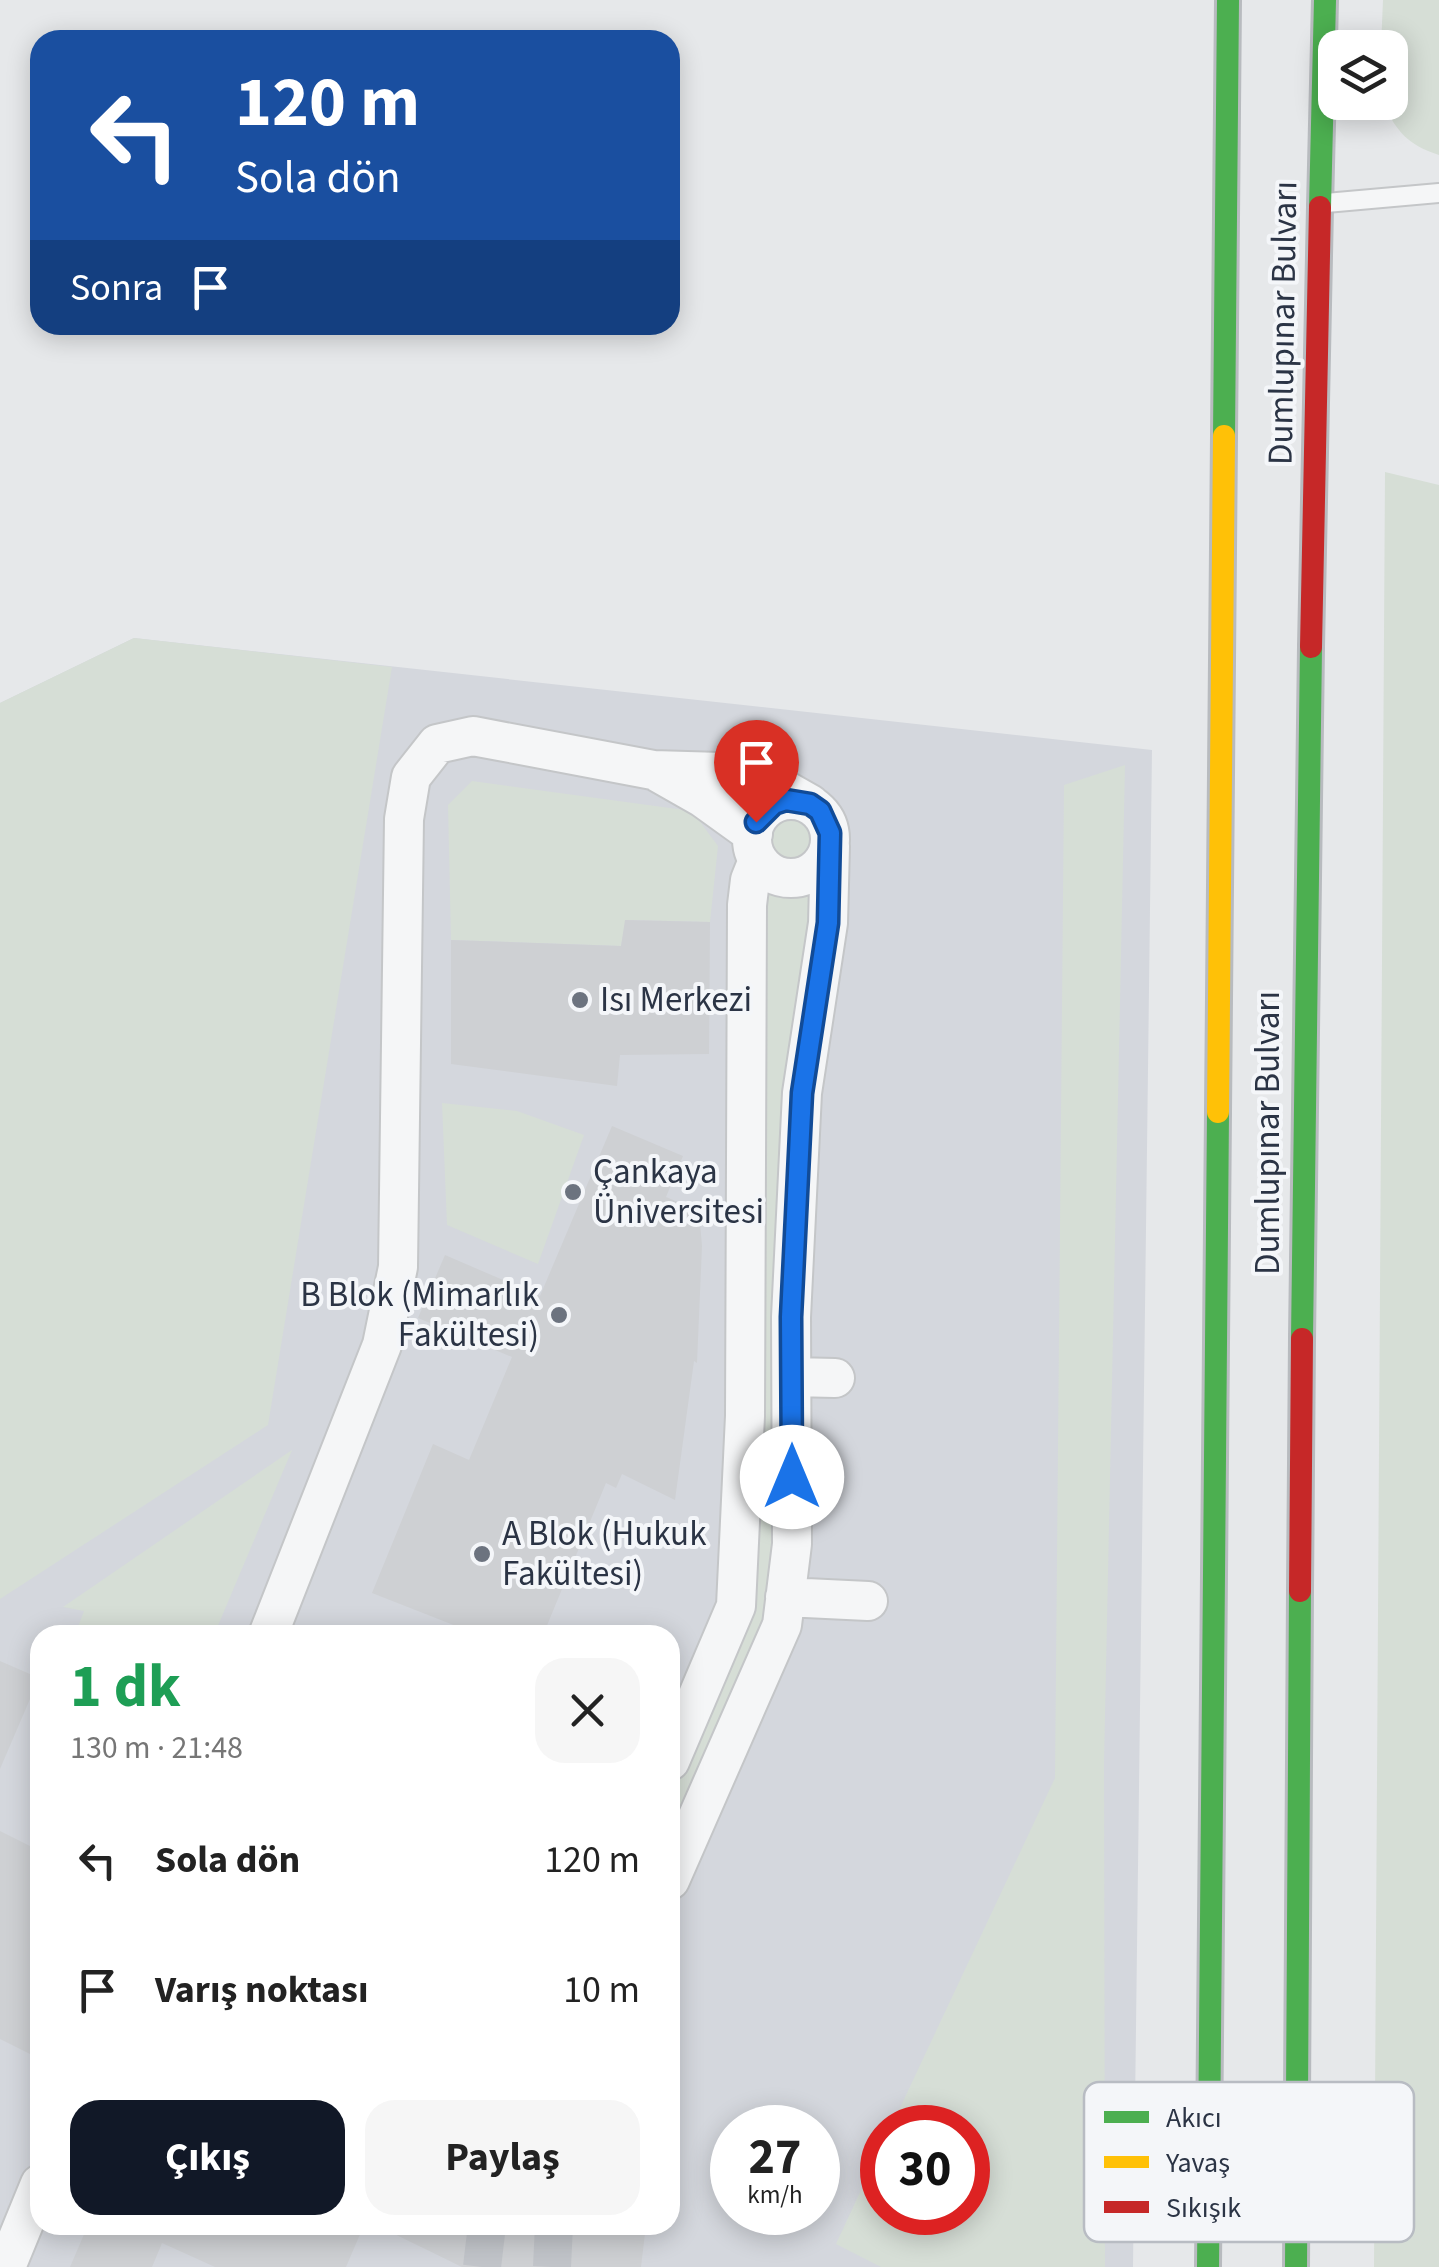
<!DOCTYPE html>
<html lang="tr">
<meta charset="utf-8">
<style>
:root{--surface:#fff;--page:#f6f6f6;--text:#222;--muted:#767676;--accent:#111827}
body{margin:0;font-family:"Source Sans 3",sans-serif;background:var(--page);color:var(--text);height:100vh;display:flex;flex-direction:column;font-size:38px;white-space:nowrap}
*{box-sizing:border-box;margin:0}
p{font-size:32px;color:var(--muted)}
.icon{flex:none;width:55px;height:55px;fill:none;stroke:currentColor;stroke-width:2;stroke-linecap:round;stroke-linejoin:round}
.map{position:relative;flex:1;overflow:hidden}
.details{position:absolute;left:30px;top:1625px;width:650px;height:610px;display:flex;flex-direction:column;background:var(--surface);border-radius:30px;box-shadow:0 5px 25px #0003}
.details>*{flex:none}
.top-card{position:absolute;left:30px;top:30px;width:650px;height:305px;border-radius:30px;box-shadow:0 5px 25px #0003;background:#1a4fa0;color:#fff;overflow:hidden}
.fabs{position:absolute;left:1318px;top:30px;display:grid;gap:20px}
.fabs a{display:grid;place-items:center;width:90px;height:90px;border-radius:20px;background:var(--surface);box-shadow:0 5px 25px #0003;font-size:50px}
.speed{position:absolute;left:710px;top:2105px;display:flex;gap:20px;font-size:50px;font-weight:700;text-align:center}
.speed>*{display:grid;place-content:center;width:130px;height:130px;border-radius:50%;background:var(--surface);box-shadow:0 5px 25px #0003;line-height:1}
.speed small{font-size:25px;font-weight:400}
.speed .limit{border:15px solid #d22;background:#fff;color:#111}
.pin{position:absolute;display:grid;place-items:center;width:85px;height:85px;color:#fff;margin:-102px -42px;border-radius:50% 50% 50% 0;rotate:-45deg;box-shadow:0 0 10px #0007}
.pin .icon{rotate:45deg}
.me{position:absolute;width:110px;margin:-55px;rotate:0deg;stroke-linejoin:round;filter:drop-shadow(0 0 8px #0008)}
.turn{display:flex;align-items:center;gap:35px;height:210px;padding:0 40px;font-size:45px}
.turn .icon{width:130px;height:130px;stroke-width:2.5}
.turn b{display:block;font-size:70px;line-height:85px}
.then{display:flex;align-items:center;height:95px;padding:0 40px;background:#0003;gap:20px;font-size:38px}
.round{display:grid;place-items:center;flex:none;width:105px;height:105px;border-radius:30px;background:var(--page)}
.headline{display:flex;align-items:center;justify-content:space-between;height:170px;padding:0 40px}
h1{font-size:60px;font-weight:700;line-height:75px;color:#1e9e55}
.button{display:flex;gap:20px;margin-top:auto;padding:20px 40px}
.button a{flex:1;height:115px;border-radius:30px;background:var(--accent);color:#fff;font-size:40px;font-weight:700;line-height:115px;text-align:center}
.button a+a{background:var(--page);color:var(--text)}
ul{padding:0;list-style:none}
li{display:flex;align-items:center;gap:30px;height:130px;padding:0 40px}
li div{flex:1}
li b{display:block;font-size:38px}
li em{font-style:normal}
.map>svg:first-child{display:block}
.built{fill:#d4d7dd;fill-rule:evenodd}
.green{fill:#d6ded6}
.building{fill:#ced0d3}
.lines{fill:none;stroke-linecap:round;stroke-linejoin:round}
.street-tunnel{stroke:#c1c4c9;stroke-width:38;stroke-dasharray:38 19;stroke-linecap:butt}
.lane-casing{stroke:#c4c6c8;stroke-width:22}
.street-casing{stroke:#c4c6c8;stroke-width:42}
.fast-casing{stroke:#b8bbbf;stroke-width:28}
.slow-casing{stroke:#b8bbbf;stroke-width:28}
.jam-casing{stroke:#b8bbbf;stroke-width:28}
.lane{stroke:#f5f6f7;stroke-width:18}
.street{stroke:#f5f6f7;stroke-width:38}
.fast{stroke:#4caf50;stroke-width:22}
.slow{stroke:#ffc107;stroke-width:22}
.jam{stroke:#c62828;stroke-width:22}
.route-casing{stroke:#114b97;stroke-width:25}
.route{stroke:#1a73e8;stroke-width:18}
.poi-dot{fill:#6c737f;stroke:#f4f6f9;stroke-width:4}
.labels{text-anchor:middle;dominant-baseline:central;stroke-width:8;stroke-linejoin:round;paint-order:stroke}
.street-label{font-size:35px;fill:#2b3445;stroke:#f4f6f9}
.poi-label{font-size:35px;fill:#2b3445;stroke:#f4f6f9;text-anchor:start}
.key{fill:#f4f6f9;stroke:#b8bcc3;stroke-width:2.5}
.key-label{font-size:28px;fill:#2b3445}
</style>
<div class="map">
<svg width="1439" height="2267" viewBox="0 0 1439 2267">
<rect width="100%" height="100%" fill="#e6e8ea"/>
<!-- built -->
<path class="built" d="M134,638L1152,750L1133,2267H0V703ZM40,1635H670V2225H40ZM732,2128H818V2212H732ZM882,2128H968V2212H882Z"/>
<!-- green -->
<path class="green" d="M1383,0H1439V155C1408,145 1397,132 1383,103L1390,102V48L1381,47Z
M1385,472L1439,485V2267H1374Z
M134,638L392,667L268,1425L0,1599V703Z
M1125,765L1104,1763L1105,2267H881L836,2244L882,2145V2212H968V2128L891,2127L1055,1778L1064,785Z
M472,781L692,811L718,846L710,922L626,920L621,946L451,940L448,805Z
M774,804L820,811L830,833L792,1544L670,1880V1761L736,1606L756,822Z
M442,1103L517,1111L584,1135L538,1264L447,1225Z
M292,1450L214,1635H75L84,1611L63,1607Z"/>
<!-- building -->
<path class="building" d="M625,920L710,922L709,1054L620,1055L617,1086L451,1064V940L621,946Z
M612,1126L683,1156L666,1197L699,1211L702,1246L697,1363L694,1361L675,1500L622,1474L616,1488L606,1483L543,1635H479L372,1593L433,1444L469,1460L512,1357L418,1318L445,1255L540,1296Z
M0,1661L39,1678L0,1769Z
M0,1831L40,1851V2059L0,2039Z
M88,2225H364L346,2267H215L162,2243L152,2267H70Z
M376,2225H646L641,2267H462Z"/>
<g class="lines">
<!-- street-tunnel -->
<path class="street-tunnel" d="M482,2267L487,2225
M552,2267L554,2225"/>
<!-- lane casing -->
<g class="lane-casing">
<path id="lane" d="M1326,203L1439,193"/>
</g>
<!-- street casing -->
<g class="street-casing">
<path id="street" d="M659,773L703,798L753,834
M752 839a39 39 0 1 1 78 0a39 39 0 1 1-78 0Z
M792,1377L835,1378
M785,1597L868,1601
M268,1635L382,1345L398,1267L404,819L411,777L437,744L473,736L653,770L721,772L780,787L810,804
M670,1761L736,1606L745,1416L747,905L750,880L758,860
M670,1880L782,1625L792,1544L791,1317L802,1093L828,923L830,846
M6,2267L40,2184"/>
</g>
<!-- fast casing -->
<g class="fast-casing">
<path id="fast" d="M1320,207L1325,0
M1224,436L1228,0
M1302,1339L1311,647
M1208,2267L1218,1112
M1296,2267L1300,1591"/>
</g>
<!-- slow casing -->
<g class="slow-casing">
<path id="slow" d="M1218,1112L1224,436"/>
</g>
<!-- jam casing -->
<g class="jam-casing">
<path id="jam" d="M1311,647L1320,207
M1300,1591L1302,1339"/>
</g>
<!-- lane -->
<use href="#lane" class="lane"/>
<!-- street -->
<use href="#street" class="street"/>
<!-- fast -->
<use href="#fast" class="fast"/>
<!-- slow -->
<use href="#slow" class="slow"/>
<!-- jam -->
<use href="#jam" class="jam"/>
</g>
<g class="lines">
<!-- route casing -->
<g class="route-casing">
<path id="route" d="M756,822L774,804L786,800L810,804L820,811L830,833L828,923L802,1093L791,1317L792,1477"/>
</g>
<!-- route -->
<use href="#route" class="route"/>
</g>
<!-- markers -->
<g class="poi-dot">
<circle cx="580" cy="1000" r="10"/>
<circle cx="573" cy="1192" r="10"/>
<circle cx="559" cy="1315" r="10"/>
<circle cx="482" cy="1554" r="10"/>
</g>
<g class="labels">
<!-- street labels -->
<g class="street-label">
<text transform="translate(1283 323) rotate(-89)">Dumlupınar Bulvarı</text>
<text transform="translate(1268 1133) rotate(-90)">Dumlupınar Bulvarı</text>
</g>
<!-- poi labels -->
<g class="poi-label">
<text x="600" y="1000">Isı Merkezi</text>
<text x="593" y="1172">Çankaya<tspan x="593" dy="40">Üniversitesi</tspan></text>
<text x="539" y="1295" text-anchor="end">B Blok (Mimarlık<tspan x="539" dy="40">Fakültesi)</tspan></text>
<text x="502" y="1534">A Blok (Hukuk<tspan x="502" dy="40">Fakültesi)</tspan></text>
</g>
</g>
<!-- legend -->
<rect x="1084" y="2082" width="330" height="160" rx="15" class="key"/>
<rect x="1104" y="2111" width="45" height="12" fill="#4caf50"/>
<rect x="1104" y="2156" width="45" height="12" fill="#ffc107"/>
<rect x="1104" y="2201" width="45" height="12" fill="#c62828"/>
<g class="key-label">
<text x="1166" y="2127">Akıcı</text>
<text x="1166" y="2172">Yavaş</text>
<text x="1166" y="2217">Sıkışık</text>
</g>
</svg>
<div class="fabs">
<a><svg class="icon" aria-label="layers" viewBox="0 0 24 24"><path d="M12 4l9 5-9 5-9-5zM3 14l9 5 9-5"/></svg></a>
</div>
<div class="speed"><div>27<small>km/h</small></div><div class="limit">30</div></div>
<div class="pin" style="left:756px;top:822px;background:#d93025"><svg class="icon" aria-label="arrive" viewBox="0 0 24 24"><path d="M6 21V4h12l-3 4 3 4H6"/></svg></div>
<svg class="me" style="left:792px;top:1477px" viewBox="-20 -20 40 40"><circle r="19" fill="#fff"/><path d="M0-13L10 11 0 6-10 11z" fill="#1a73e8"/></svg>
<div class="top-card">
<div class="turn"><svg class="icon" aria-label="left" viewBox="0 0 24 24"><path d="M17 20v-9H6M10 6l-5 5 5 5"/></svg><div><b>120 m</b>Sola dön</div></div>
<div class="then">Sonra<svg class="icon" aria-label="arrive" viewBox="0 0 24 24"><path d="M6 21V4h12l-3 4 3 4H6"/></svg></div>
</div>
<section class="details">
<div class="headline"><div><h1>1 dk</h1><p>130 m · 21:48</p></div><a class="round"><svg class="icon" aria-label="close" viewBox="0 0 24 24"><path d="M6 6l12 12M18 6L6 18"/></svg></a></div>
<ul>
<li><svg class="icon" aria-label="left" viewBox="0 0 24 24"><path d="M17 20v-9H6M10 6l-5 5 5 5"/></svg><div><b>Sola dön</b></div><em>120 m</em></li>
<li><svg class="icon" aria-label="arrive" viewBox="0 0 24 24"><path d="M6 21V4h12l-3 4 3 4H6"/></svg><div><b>Varış noktası</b></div><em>10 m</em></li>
</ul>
<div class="button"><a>Çıkış</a><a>Paylaş</a></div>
</section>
</div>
